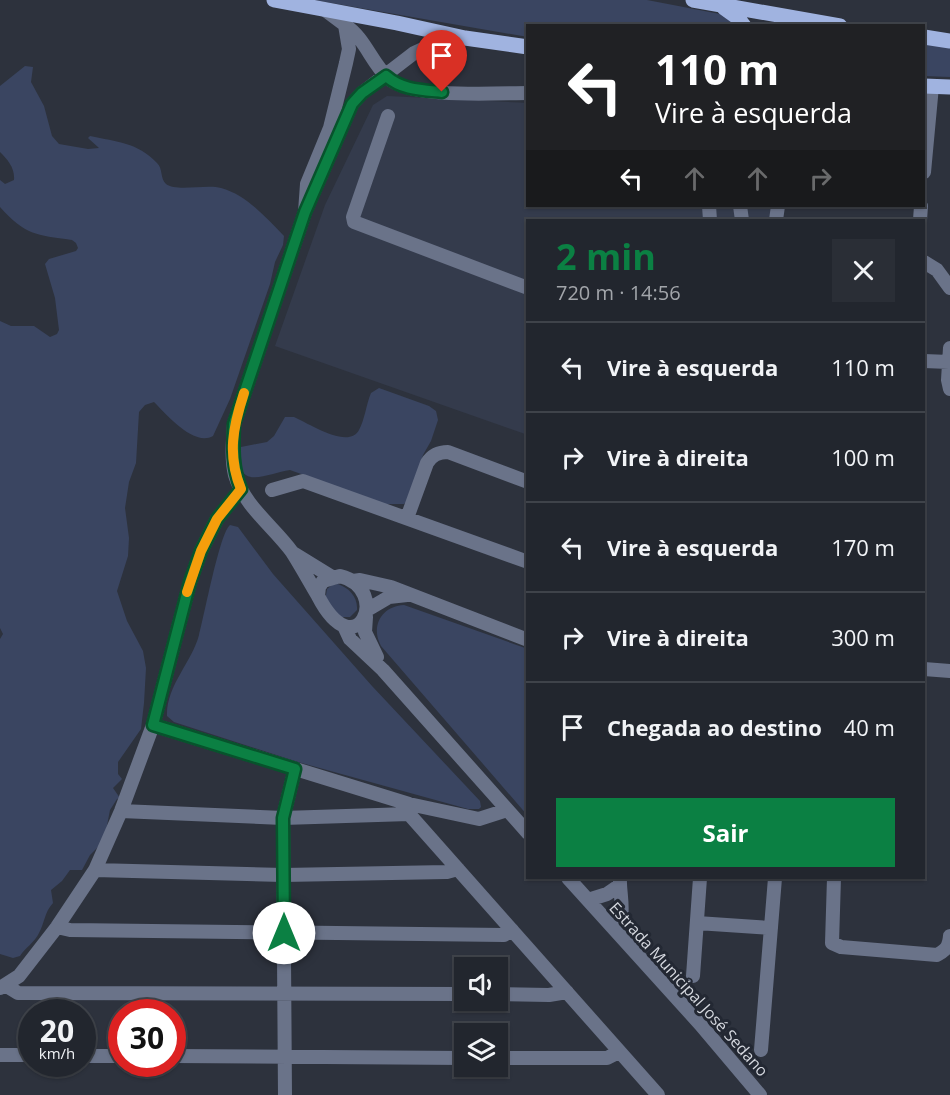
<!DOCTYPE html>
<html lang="pt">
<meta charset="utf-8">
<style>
:root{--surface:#22262e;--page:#2a2e36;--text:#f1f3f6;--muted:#a2a5aa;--line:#3f434a;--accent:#0b8043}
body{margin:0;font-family:"Open Sans",sans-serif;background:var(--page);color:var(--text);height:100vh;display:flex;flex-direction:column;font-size:22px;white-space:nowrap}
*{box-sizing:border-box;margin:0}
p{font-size:20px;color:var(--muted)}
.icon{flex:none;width:33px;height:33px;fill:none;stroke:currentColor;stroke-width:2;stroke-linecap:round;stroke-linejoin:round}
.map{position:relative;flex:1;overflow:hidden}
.panel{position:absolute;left:526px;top:219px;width:399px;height:660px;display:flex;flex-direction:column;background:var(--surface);border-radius:0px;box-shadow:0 2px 4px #0004,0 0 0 2px var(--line)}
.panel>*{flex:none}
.guide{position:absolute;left:526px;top:24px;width:399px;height:183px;border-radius:0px;box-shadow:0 2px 4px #0004,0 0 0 2px var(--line);background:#202124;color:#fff;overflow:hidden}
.tools{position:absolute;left:454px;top:957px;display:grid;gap:12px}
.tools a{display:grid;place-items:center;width:54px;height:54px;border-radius:0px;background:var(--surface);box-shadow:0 2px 4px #0004,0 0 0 2px var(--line);font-size:30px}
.speed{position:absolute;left:18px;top:999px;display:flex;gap:12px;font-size:30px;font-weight:700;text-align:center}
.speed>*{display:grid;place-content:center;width:78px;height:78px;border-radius:50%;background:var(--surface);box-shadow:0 2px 4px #0004,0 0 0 2px var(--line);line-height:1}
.speed small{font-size:15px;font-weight:400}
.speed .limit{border:9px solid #d22;background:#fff;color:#111}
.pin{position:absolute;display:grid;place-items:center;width:51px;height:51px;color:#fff;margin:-62px -26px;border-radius:50% 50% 50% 0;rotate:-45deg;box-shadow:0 0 6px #0007}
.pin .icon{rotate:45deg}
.me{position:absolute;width:66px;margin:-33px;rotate:0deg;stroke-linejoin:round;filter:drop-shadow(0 0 4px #0008)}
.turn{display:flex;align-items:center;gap:21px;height:126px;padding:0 30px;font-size:27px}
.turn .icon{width:78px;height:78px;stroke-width:2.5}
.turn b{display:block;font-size:42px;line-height:51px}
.lanes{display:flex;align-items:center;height:57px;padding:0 30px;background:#0003;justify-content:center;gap:30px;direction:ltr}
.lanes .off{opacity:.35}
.round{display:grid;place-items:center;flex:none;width:63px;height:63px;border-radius:0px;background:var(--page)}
.overview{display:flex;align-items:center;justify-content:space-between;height:102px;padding:0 30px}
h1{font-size:36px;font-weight:700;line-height:45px;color:var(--accent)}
.button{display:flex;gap:12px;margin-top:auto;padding:12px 30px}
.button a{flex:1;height:69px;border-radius:0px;background:var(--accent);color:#fff;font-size:24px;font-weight:700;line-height:69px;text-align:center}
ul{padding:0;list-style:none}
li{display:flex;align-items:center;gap:18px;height:90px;padding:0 30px;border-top:2px solid var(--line)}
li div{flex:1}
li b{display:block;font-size:22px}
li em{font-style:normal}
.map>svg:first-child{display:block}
.built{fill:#343b4c}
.green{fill:#3a4561}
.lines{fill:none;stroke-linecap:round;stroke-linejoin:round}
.minor{stroke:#6a7389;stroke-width:14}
.major{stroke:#a0b3e0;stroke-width:15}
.route-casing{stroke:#07532c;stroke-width:15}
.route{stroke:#0b8043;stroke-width:10}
.slow{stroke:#f59e0b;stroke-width:10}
.labels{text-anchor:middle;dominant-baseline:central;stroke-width:6;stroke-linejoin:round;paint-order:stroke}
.street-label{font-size:16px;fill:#d5d8df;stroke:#232833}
</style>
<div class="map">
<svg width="950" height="1095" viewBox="0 0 950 1095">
<rect width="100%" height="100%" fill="#2d323d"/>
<!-- built -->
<path class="built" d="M387,96L528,103V206H773L772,220H528V435L275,346L325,205L373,105Z"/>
<!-- green -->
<path class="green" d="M314,0H647L720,14L739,25L528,26V37Z
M924,43L950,46V77L924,76Z
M25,66L33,67L31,82L44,106L52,136L59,144L88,149L99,148L88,138L90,136C117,142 137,142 157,163C163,168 160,179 166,184C176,192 207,184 221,188C247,195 266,218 284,236L283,245L275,262L270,284L230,399L213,436C194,447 166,414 154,402L145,405L139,412L136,463L129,482L125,508L129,538L128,556L117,591L127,621L143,651L146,668L144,703L141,729L118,762V774L122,779L113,788L120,798L117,799L110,810L104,841L90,855L82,870H70L62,881L51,890L53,903C44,913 45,922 39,933C35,942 25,948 20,956L13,958L0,954V639L3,634L0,628V321L11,326H34L50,337L57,334L59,330L55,298L45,264L49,259L76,251L78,248L76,243L72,240C36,235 25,235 0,207V180L5,184L14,180C15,168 8,160 0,152V86Z
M379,388L429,406L436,411L438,420L431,441L423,455L411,497L404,504H385L290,470C267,473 234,494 241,447L267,442L274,436L285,417H294C308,423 349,450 359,430C365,419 366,405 371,393Z
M230,525L238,527L273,574L372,686L480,801L481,807L479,809H468L298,762L174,722L167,716C166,686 192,662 199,635C204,617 220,532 230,525Z
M338,584C349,588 358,597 357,610L350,617H341L325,601L327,589L332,585Z
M404,605L528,649V816L381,646C370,626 382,606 404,605Z"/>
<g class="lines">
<!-- minor -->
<path class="minor" d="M325,10L345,25L349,49L346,63L330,128L307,184L305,212L352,104L362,93L414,53L429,46L461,38
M345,25C365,38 371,62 388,78C411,99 496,93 528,93
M388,116L353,217L354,222L528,288
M924,172L932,86
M709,206L710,220
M740,206L742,220
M305,212L234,424C233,440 231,459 235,475C244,506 274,527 292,552C301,566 309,581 318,596
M776,220L778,206
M920,220L921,206
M924,262L937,270L950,288
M950,348L948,380L950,389
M924,361L949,362
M272,490L303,481L528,562
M407,518L427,463C432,455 438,452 448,452L528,482
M293,553L332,577
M340,576C393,590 356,670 318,596L319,587L323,581Z
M353,581L360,580L391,587L528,640
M367,610L389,597L407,595
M366,617L365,632L377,657
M344,626L350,639L383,670L528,833
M924,669L950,671
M153,725L409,804L479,819L507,810
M409,804V814L658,1095
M121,811L283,818L409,814
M95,870L283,875L447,872L458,869
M568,878L700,1024L760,1095
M834,878L832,943L841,947L937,955C946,950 949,947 950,936
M588,900L607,894L620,885
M697,923L771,928
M57,927L70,930L504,935L512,930
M615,929C627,916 619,894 620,878
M693,976L700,878
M5,985L18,993L465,994
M0,988L19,976L57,927L95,870L121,811L153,725L190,582L201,551L217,519L241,489
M498,994L549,995L567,992
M761,1050L775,878
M0,1055H32
M82,1056H122
M172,1056L465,1058
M498,1058H607L619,1052
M285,1095L283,818L295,769"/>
<!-- major -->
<path class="major" d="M274,0L397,23L465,38L528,47
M693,0L840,26
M724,8L738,18L744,26
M924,37L950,41
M924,86L950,87"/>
</g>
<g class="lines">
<!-- route casing -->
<g class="route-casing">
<path id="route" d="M284,933L283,818L295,769L153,725L190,582L201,551L217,519L241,489C232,467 233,447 234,424L305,212L352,104L362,93L386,76C402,90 421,90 442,92"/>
</g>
<!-- route -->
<use href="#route" class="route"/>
<!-- slow -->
<path class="slow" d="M187,592L201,551L217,519L241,489C227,455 233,427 244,393"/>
</g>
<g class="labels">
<!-- street labels -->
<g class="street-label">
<text transform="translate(689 989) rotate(48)">Estrada Municipal José Sedano</text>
</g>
</g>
</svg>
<div class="tools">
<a><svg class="icon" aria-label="sound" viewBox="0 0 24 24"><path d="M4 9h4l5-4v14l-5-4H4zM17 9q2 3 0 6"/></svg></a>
<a><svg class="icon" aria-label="layers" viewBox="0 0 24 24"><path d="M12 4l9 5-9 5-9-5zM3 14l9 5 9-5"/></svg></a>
</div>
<div class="speed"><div>20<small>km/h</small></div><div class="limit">30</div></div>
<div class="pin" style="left:442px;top:92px;background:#d93025"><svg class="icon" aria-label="arrive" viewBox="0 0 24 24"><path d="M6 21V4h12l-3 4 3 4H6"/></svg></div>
<svg class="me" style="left:284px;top:933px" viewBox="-20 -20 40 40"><circle r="19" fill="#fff"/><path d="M0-13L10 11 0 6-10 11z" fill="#0b8043"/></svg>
<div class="guide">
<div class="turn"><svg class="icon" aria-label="left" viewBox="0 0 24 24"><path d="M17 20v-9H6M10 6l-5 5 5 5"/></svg><div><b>110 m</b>Vire à esquerda</div></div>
<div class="lanes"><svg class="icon" aria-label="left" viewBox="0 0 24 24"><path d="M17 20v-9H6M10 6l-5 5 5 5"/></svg><svg class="icon off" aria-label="ahead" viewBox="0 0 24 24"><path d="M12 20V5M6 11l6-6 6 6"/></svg><svg class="icon off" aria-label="ahead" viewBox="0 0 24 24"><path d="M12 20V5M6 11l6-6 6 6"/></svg><svg class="icon off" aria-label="right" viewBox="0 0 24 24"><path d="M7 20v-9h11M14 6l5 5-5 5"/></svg></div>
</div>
<section class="panel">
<div class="overview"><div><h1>2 min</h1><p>720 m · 14:56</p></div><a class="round"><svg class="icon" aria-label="close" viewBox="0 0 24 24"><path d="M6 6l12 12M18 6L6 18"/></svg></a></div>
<ul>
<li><svg class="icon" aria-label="left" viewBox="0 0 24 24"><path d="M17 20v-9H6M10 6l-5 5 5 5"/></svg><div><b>Vire à esquerda</b></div><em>110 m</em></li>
<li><svg class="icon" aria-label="right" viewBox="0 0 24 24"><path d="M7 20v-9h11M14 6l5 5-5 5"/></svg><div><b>Vire à direita</b></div><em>100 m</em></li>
<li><svg class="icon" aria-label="left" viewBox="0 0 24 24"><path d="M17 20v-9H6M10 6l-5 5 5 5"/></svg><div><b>Vire à esquerda</b></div><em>170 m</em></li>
<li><svg class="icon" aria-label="right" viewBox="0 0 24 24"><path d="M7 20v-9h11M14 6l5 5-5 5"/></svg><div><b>Vire à direita</b></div><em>300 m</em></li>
<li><svg class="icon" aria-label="arrive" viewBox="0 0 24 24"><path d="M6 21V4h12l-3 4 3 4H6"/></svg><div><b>Chegada ao destino</b></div><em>40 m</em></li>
</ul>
<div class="button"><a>Sair</a></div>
</section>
</div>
